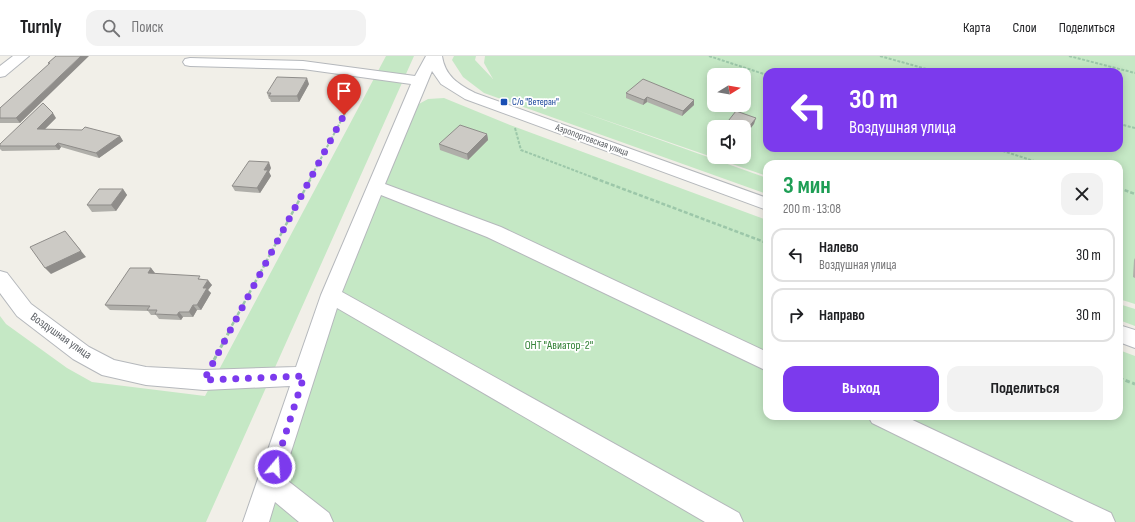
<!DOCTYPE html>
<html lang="ru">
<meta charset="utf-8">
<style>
:root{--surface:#fff;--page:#f2f2f2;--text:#202124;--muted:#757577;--line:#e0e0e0;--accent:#7c3aed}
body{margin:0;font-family:"Sofia Sans Condensed",sans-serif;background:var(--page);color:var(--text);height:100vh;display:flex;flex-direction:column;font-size:15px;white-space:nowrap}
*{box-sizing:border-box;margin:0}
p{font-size:13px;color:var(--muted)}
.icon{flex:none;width:22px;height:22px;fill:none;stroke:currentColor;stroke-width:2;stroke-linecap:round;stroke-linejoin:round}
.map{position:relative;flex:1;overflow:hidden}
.drawer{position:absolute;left:763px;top:104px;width:360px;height:260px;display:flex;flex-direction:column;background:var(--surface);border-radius:12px;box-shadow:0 2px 10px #0003}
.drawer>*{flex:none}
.guide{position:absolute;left:763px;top:12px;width:360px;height:84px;border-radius:12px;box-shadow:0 2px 10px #0003;background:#7c3aed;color:#fff;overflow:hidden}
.needle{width:26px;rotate:79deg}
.buttons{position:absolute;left:707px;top:12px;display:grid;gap:8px}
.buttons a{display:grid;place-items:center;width:44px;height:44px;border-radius:8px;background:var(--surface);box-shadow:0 2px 10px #0003;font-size:20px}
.pin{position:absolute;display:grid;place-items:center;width:34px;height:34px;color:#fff;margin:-41px -17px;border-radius:50% 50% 50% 0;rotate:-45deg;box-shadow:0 0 4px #0007}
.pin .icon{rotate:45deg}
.me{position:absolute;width:44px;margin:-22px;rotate:18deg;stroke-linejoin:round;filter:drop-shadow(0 0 3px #0008)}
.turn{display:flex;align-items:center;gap:14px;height:84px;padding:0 20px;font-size:18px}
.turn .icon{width:52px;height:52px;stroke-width:2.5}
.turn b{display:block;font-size:28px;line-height:34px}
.round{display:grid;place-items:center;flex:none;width:42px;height:42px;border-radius:12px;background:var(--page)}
.headline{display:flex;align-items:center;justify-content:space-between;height:68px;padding:0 20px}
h1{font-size:24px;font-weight:700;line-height:30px;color:#1e9e55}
.action{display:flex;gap:8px;margin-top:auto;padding:8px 20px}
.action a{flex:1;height:46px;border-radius:12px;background:var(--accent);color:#fff;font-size:16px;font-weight:700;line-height:46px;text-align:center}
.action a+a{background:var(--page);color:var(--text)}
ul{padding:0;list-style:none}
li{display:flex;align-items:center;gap:12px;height:54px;margin:0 8px 6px;padding:0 12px;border:2px solid var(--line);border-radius:12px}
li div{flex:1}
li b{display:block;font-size:15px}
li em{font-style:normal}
header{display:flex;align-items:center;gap:24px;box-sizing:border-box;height:56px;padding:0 20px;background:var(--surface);border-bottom:1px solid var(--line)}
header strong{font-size:19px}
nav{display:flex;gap:22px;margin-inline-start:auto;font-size:14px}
.search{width:280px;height:36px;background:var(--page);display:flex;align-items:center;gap:10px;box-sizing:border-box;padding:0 14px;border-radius:12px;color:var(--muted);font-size:15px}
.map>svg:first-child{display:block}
.green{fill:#c5e8c5;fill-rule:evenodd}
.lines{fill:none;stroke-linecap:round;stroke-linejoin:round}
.minor-casing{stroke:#b5b8bc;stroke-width:2}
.path-far2{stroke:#9cc7a9;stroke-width:2;stroke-dasharray:3 1.5;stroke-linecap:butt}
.path-far1{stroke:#9cc7a9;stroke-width:2.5;stroke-dasharray:4 2;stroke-linecap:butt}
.path{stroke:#9cc7a9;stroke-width:3;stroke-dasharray:4.5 2.5;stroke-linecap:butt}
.minor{fill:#fff;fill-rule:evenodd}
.wall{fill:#afaea9}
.shaded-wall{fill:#8f8d8a}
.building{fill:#cccac5;stroke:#8f8d8a}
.route{stroke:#7c3aed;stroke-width:7;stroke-dasharray:0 12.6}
.transit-dot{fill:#1a4fb4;stroke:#fff;stroke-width:1.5}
.labels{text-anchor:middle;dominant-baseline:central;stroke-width:3.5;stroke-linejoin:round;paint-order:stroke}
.far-transit-label{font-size:10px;fill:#164399;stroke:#fff;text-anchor:start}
.far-street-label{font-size:10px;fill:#5f6368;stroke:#fff}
.street-label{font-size:12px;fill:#5f6368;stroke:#fff}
.park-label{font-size:12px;fill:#348238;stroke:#fff}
</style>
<header>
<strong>Turnly</strong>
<div class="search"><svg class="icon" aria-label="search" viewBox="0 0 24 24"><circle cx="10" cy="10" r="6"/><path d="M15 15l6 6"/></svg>Поиск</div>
<nav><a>Карта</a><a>Слои</a><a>Поделиться</a></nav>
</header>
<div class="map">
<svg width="1135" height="466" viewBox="0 0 1135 466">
<rect width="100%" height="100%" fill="#f1efe8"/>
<!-- green -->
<path class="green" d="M386,0H414L206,466H0V260L6,268L67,312L92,326L205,340Z
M454,0H476L475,4L493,23L484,7L485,0H1135V248L1119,243V108H767V120L576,54L767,122V138L484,37L463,21L452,4ZM767,16H1119V92H767ZM714,19H744V49H714ZM714,71H744V101H714Z
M444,42L510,69L767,164V360H1119V294L1135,300V466H251L417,49L428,43Z
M1119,248L1135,253V270L1119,264Z"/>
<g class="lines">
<!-- minor casing -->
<g class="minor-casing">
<path id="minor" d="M13,0H29L5,20L0,21V10Z
M426,0H442C445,20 458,28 475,37L767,142V154L465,43L441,28L432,15L385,128L501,171L767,296V315L487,181L381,139L342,236L739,457L743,466H705L337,252L283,421L329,457L333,466H299L275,446L269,466H243L290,330L204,334L146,329L102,319L73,303L17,260L0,237V215L7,217L31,248L89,291L114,304L146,311L204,314L296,311L321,239L411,28L303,13L190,10L185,9L183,6L185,3L190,2L303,5L415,20Z
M1119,269L1135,274V292L1119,286Z
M868,360H904L1111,457L1115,466H1074L872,367Z"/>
</g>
<!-- path-far2 -->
<path class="path-far2" d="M709,0L767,19
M880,0L937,16
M1069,0L1135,17
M1119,68L1135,72
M515,72L521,94L597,123
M994,92L1043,108
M310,123L359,31"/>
<!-- path-far1 -->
<path class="path-far1" d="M594,122L767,187
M1119,132L1135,138
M229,275L311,122"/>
<!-- path -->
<path class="path" d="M214,304L230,274
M1119,322L1135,328"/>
<!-- minor -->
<use href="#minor" class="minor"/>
</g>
<!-- wall -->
<path class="wall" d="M56,0L20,67H0V52L49,9L48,7Z
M309,28L299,46H271L270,43H269L267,37Z
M626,37L694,44V49L682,60L647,46L643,49L626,42Z
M56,62L45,73L120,80L123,85L99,102L61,91L59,94L2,95L0,93V88Z
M487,78L488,84L468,104L440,94L439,88Z
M271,112L269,116L271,120L260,137L235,135L232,130Z
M123,133L127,139L116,155L92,156L87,149Z
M1135,202V222L1133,221L1134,204Z
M151,212L155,218L202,223L212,229L208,234L211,237L201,254H197L193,261H183L181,264L159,263L156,259H151L148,255L110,254L105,249Z"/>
<!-- shaded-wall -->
<path class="shaded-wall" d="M81,0H89L20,67L16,62Z
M307,22L309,28L299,46L297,40Z
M647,41V46L643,49L644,44Z
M694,44V49L682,60L683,55Z
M53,57L56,62L40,78L37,73Z
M756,62L754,68L744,81L745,76Z
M487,78L488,84L468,104L467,98Z
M120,80L123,85L99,102L96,97Z
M58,87L61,91L59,94L55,90Z
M269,106L271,112L269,116L271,120L260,137L257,132L264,114Z
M123,133L127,139L116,155L111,149Z
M65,175L86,201L51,218L45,212Z
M151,212L155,217L151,222L148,217Z
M208,224L212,229L208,234L211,237L201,254L197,249L203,232Z
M193,249L197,254L193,261L189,256Z
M179,256L183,261L181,264L177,259Z"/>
<!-- building -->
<path class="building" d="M56,0H81L16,62H0V52L50,7H48Z
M277,21L307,22L297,40H269L271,37H267Z
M643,23L694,44L683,55L647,41L644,44L626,37Z
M43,47L53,57L37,73L82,74L85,71L120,80L96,97L58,87L55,90H0V88Z
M736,55L756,62L745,76H744V71H730L725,69Z
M460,69L487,78L467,98L439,88Z
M249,105L269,106L264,114H268L257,132L232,130Z
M99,133H123L111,149H87Z
M65,175L81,195L45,212L30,191Z
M130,212H151L148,217L200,220L198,223L208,224L203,232H207L197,249H193L189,256H179L177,259L155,258L157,254H147L150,250L105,249Z"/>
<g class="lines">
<!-- route -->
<path class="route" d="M275,411L304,320L204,324L344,59"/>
</g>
<!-- markers -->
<rect class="transit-dot" x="500" y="42" width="8" height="8" rx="2"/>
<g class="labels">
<!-- far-transit labels -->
<g class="far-transit-label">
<text x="512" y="46">С/о "Ветеран"</text>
</g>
<!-- far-street labels -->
<g class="far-street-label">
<text transform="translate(592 84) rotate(20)">Аэропортовская улица</text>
</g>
<!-- street labels -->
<g class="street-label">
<text transform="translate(61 280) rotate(35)">Воздушная улица</text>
</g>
<!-- park labels -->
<g class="park-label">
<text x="559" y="289">ОНТ "Авиатор-2"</text>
</g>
</g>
</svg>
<div class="buttons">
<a><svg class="needle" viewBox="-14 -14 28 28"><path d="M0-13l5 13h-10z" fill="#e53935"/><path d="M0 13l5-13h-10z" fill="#757577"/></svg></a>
<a><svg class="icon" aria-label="sound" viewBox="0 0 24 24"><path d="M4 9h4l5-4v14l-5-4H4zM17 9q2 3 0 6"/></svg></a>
</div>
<div class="pin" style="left:344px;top:59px;background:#d93025"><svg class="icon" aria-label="arrive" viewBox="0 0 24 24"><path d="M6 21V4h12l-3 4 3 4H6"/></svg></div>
<svg class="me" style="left:275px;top:411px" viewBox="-20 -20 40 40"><circle r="17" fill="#7c3aed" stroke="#fff" stroke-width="3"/><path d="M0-11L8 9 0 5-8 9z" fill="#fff"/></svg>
<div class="guide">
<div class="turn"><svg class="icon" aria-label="left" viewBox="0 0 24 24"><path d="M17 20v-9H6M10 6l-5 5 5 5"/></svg><div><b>30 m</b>Воздушная улица</div></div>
</div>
<section class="drawer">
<div class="headline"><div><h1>3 мин</h1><p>200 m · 13:08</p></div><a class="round"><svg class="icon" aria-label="close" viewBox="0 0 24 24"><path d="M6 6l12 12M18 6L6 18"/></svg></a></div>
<ul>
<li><svg class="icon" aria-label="left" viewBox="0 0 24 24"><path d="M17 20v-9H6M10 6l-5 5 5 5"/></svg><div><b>Налево</b><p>Воздушная улица</p></div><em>30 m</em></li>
<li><svg class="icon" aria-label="right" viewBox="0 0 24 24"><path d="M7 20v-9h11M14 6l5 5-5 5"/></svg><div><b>Направо</b></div><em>30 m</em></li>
</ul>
<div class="action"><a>Выход</a><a>Поделиться</a></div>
</section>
</div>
